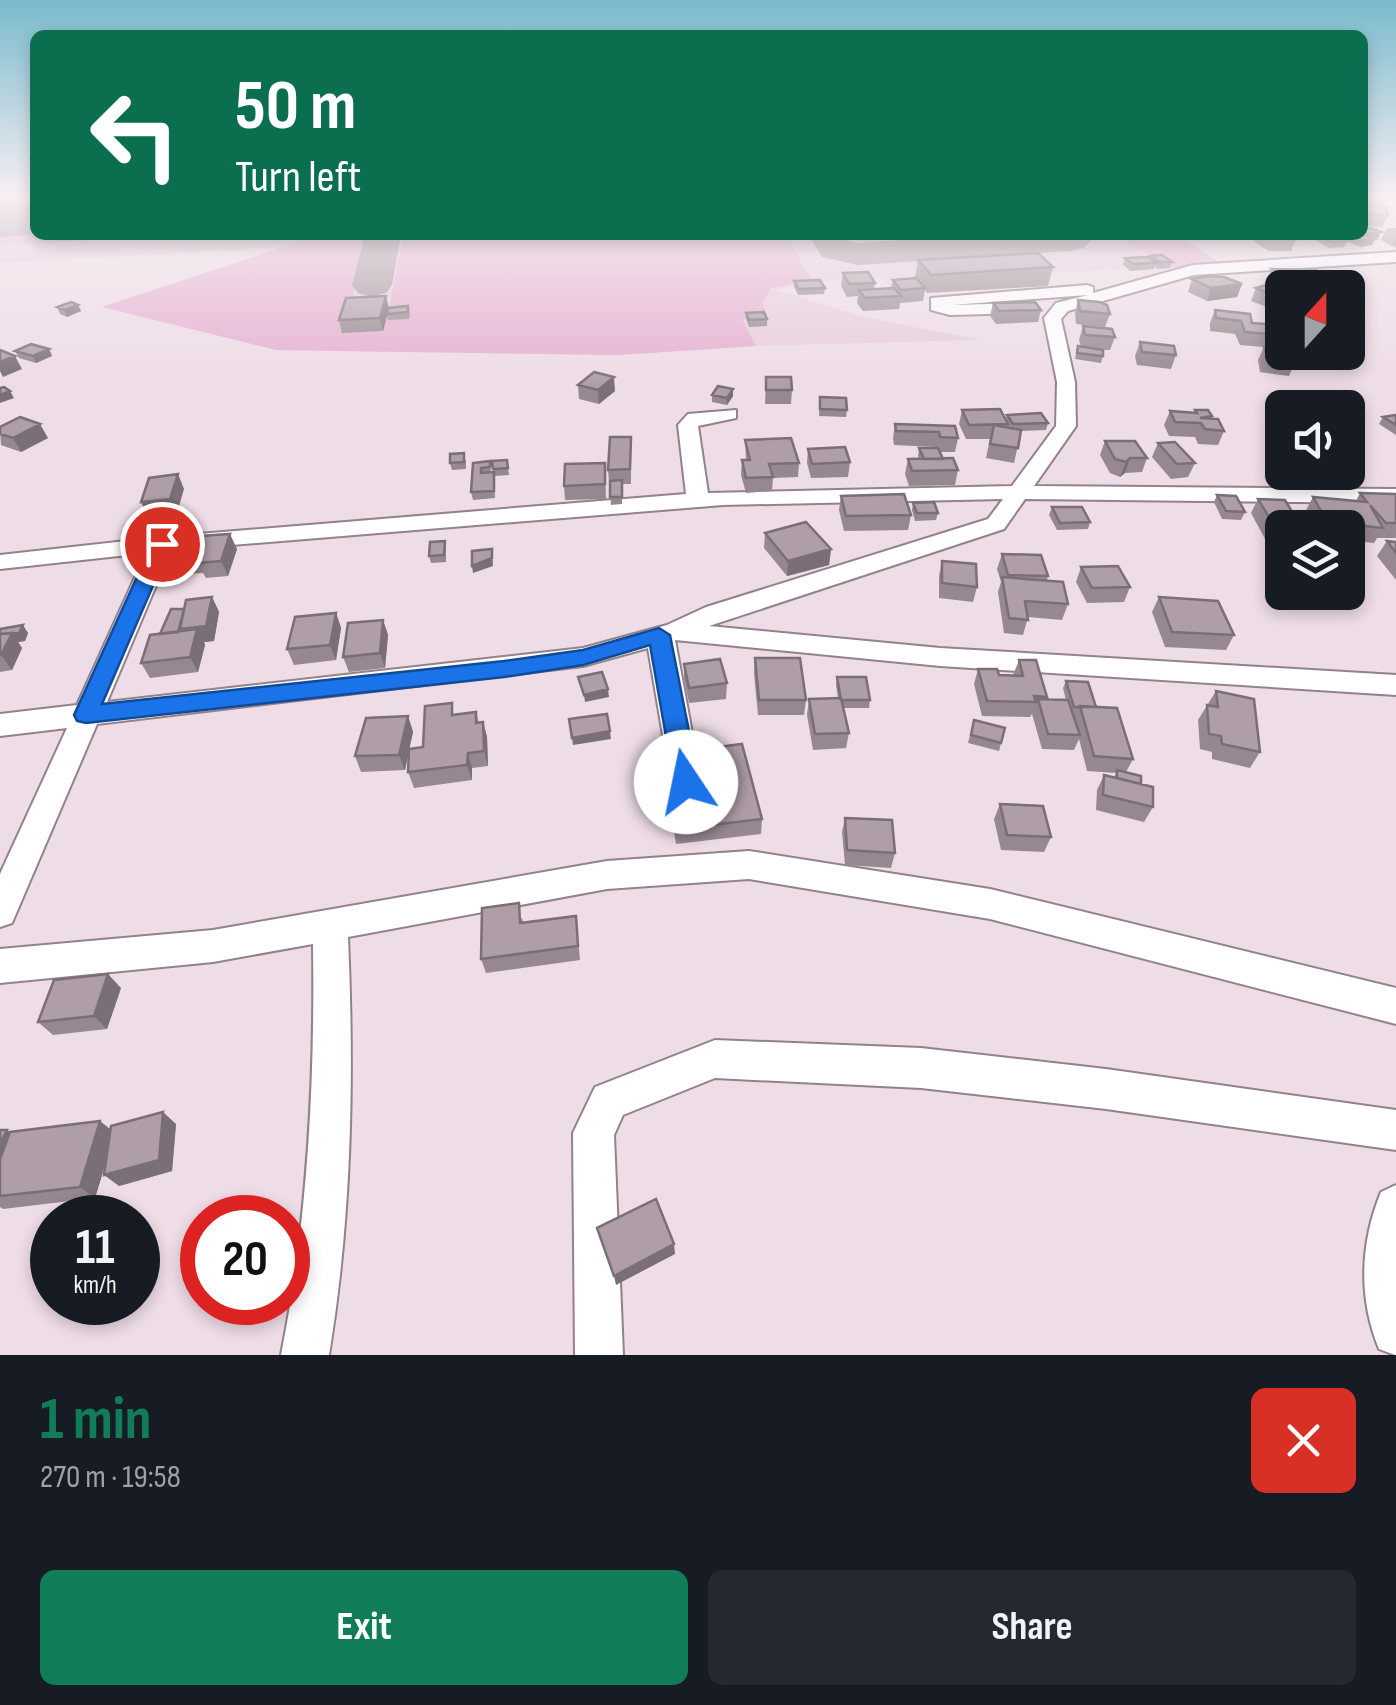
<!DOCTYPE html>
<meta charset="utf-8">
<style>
:root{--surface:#171b24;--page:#242831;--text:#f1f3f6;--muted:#9ea1a6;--accent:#117d58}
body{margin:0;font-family:"Sofia Sans Condensed",sans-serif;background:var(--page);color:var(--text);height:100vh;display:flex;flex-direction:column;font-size:38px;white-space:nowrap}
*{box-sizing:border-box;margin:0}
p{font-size:32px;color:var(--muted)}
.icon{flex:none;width:55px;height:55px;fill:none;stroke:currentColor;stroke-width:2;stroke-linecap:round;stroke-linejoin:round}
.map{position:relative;height:1355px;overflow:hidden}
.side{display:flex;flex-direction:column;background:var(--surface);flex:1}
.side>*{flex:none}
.top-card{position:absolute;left:30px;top:30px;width:1338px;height:210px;border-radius:15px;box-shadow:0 5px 15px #0003;background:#0b6e4f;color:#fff;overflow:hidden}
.needle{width:65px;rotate:21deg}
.buttons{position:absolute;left:1265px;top:270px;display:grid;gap:20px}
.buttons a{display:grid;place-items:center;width:100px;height:100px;border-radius:15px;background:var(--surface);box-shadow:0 5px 15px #0003;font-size:50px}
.speed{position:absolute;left:30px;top:1195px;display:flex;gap:20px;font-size:50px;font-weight:700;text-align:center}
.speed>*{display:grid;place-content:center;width:130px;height:130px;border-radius:50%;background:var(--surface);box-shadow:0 5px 15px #0003;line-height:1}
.speed small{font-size:25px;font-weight:400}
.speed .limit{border:15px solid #d22;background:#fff;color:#111}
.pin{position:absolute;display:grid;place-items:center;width:85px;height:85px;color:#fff;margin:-42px;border:5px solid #fff;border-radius:50%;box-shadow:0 2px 10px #0007}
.me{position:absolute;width:110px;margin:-55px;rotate:349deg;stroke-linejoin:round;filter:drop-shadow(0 0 8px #0008)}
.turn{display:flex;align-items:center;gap:35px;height:210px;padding:0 40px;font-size:45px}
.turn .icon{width:130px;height:130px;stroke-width:2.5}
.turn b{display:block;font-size:70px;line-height:85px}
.round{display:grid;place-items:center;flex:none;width:105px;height:105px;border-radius:15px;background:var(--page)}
.headline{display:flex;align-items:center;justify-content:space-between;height:170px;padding:0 40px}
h1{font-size:60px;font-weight:700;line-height:75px;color:var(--accent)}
.action{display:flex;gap:20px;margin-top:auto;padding:20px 40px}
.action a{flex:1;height:115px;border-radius:15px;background:var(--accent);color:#fff;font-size:40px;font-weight:700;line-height:115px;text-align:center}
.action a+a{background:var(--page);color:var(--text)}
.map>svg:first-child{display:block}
.built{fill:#e6cddb}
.green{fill:#e5b0d0}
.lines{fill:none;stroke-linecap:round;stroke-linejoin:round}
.taxiway{fill:#9e9098;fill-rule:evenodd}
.runway{fill:#9e9098;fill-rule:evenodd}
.minor-casing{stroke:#92828b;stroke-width:4}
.major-casing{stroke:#fff;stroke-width:5}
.minor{fill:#fff;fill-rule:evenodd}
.major{fill:#b5f4d8;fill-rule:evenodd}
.wall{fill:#968890}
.shaded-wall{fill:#7a6f76}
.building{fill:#af9ea8;stroke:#7a6f76;stroke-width:2.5}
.route{fill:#1a73e8;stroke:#114b97;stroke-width:2.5}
</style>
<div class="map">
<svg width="1396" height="1355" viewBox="0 0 1396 1355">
<rect width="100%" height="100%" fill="#eedce6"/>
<!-- built -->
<path class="built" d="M0,196H35V235H1178L1220,263L1038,274L1048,286L927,293L923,288L893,291L884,278L813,282L776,290L865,317L981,340L756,346L618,355L276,350L102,307L283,247L0,263Z"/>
<!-- green -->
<path class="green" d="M35,219V235H188L0,245V221Z
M320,235H368L349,311L389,309L403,235H786L812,281L771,288L763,302L766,316L742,319L756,346L618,355L276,350L102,307Z
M1118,235H1178L1220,263L1170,268Z"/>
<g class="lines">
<!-- taxiway -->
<path class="taxiway" d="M365,235H401L392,285L386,293L372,297L358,293L352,285Z
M809,235H845L848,241L858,243L982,235H1096L1084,248L1071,251L858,265L822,257Z"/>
<!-- runway -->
<path class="runway" d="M0,196H35V235L0,237Z"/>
<!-- minor casing -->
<g class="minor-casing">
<path id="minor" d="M1396,252V262L1194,275L1068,311L1061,319L1075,382L1076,426L1034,486L1396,489V503L1025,499L1004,529L709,626L940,648L1396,675V695L940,666L675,640L701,782L697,791L686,794L675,791L671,782L648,648L583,666L97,724L12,923L0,927V874L67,728L0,736V714L77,705L146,553L0,569V555L162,537L686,494L678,425L688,414L736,410V418L698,426L708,493L1012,486L1056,426L1057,382L1044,318L1056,303L1088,295L951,305L1027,303L1035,308L1027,313L950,315L931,310V298L1087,285L1093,287V293L1193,265ZM1003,499L988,519L706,607L667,625L583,648L107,702L171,550L723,505Z
M749,851L990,889L1396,988V1024L990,919L749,879L607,889L348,937C354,1077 352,1216 329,1355H281C308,1219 315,1082 313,944L213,962L0,983V949L213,930L607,861Z
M715,1040L921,1048L1106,1069L1396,1110V1150L1106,1109L921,1088L715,1078L623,1115L614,1135L623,1355H575L573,1133L595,1087Z
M1396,1185V1355H1395L1379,1349C1358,1298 1360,1243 1381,1192Z"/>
</g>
<!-- major casing -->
<g class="major-casing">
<path id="major" d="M1379,196H1396V203L1381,200Z"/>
</g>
<!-- minor -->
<use href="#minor" class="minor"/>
<!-- major -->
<use href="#major" class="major"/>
</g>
<!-- wall -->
<path class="wall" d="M1365,196L1383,203L1382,207L1388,216L1382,227L1362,225V201Z
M1387,228H1396V248L1381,240Z
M1257,235H1289L1296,239L1291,251H1269L1254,242Z
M1306,235H1362L1378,238H1374L1372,245L1359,247L1347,241L1344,247L1329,248Z
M1151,256L1172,262L1170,268L1157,269L1155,266L1154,269L1130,271L1123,264L1125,258H1150Z
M918,260L1053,267L1048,286L927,293L925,290L923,301L900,303L899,309L863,311L857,303L858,296L847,297L841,286L843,273L875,283L874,289L891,288L893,280L915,278Z
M1272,269L1316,273L1355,284L1348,297V288H1282V293L1277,304L1267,307L1251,301L1256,288L1277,289L1267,281Z
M1192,279L1242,284L1237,297L1207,301L1188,292Z
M794,281L825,288L824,294L798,295L794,287Z
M1078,300L1110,314L1105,327L1076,324L1075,313Z
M993,303L1041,310L1038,322L996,324L990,316Z
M78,305L81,311L67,317L60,314L57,307Z
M388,308L410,313L409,319L388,320L387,315L383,331L342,333L339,320Z
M1215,310L1282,335L1276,348L1295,362L1289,376L1260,372L1258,360L1264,347L1240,345L1235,334L1210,331V323Z
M746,313L767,319V326L749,327L746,319Z
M1083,326L1115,337L1110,350H1102L1103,356L1101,363L1075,359L1078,346L1081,347L1079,340Z
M1140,342L1176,355L1171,369L1137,365L1135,356Z
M49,349L52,356L36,363L19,358L15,351Z
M766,377L792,390L791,404H765Z
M578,385L615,391L599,404L579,399Z
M712,395L733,396L727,405L712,402Z
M820,397L847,410L846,417L819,416Z
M962,410L1006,419L1007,415L1048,423L1046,430L1021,431L1014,463L986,458L990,439H966L959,424Z
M1195,410L1212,416L1211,419L1224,431L1218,445L1198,444L1195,437L1169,436L1164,425L1170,411L1194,412Z
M1396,415V435L1379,424L1383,417Z
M895,424L955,426L958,438L955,452H940L943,459L958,470L955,485L909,486L905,474L908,459H919L918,456L919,448H937L936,447L894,445L893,438Z
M0,427L48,438L21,452L1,445Z
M631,437V484H622V504L611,505L608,470Z
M745,440L799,463L798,477L773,478L772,491L746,493L741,475L742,460H746Z
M1105,441L1147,458L1142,472L1125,473L1120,477L1110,473L1100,455Z
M1158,443L1195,463L1188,477L1171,479L1152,457Z
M808,449L850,462L848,477L811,478L807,463Z
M466,460V469L452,470L450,463Z
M507,460L509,475L494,476L495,498L473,500L471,492L473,463L490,461L491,472H493L492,461Z
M605,463L606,499L565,500L564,486Z
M1360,493L1396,494V538H1377L1374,543L1356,541L1348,528L1313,526L1305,512L1313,497L1356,501Z
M1217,495L1245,512L1241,520L1222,519L1214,502Z
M841,496L911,515L908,530L844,531L839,510Z
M1258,499L1300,525L1299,528H1282V540L1265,539L1251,513Z
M913,503L938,513L936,520L915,521L912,510Z
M1052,507L1090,522L1088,529L1057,530L1049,515Z
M765,533L831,549L829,565L787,576L764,548Z
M445,541L446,549V562L431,563L429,556Z
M1387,541L1396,542V580L1377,556Z
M237,549L228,576L206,578L203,573L186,574L179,559Z
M1002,554L1048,576L1047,580L1068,604L1062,620L1028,617L1023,635L1004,633L998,592L1001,582L997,569Z
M1348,558L1356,576L1352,583H1348Z
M942,561L977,587L973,602L939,598V576Z
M1081,567L1130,587L1124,602L1087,603L1076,582Z
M212,597L219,612L214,641L204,642L205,645L198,672L150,678L141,663L160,634L184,609Z
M1159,597L1234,635L1226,650L1165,647L1152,612Z
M336,613L341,628L336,660L294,665L287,649Z
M383,620L388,635L385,668L349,672L343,657Z
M0,629L28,633L25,641L18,642L22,648L12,670L0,672Z
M755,658L806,700L804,715H758L754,674Z
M1019,660L1047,697V699L1066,700L1063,688L1066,681L1096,707L1133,759L1126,772L1141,784L1153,807L1144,822L1096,810L1097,790L1104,775L1114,777L1116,773L1087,771L1079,739L1074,750L1042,749L1032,714L1033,712L1030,717L982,716L974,684L978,669L999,675H1013Z
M684,664L727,683L726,699L689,703L684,679Z
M837,677L870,700L869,708H843L849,733L846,748L813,750L807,715L809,699L838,698L836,685Z
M1216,691L1260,752L1250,768L1212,759V752L1200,749L1198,720Z
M476,712L479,723L483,722L487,737L488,766L472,768V780L414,788L408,772L409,750L405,770L361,772L355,756L408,716L413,732L409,748L423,747L455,715Z
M974,720L1001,743L999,751L968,743Z
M718,747L762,819L761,834L676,844L670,807V792L723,785L717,762Z
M1000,804L1051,837L1044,852L1001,850L994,819Z
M845,818L895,853L891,868L845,865L842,832Z
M576,916L580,960L486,973L481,959L522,918L523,922Z
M121,988L107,1029L53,1035L38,1022Z
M176,1124L172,1171L119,1186L106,1161L95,1198L3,1209L0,1207V1130L10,1132L111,1130Z"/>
<!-- shaded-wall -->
<path class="shaded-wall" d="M1381,232L1378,238L1364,239L1367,234Z
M1375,239L1372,245L1359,247L1362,241Z
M1242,284L1237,297L1207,301L1211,288Z
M1282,291L1277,304L1267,307L1273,295Z
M386,296L389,309L383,331L380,318Z
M78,305L81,311L67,317L64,310Z
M49,349L52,356L36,363L33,356Z
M15,356L22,369L3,377L0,371V362Z
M614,377L615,391L599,404L598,390Z
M733,389V396L727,405V398Z
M10,391L14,398L0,403V395Z
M40,424L48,438L21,452L13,438Z
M1130,458L1125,473L1120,477L1126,462Z
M178,474L184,489L177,513L148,517L141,502Z
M230,534L237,549L228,576L221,561Z
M492,549L493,566L473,573L472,566Z
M831,549L829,565L787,576L788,561Z
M212,597L219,612L214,641L204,642L205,645L198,672L190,657L175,639L188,608Z
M336,613L341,628L336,660L330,645Z
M383,620L388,635L385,668L380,653Z
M23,625L28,633L25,641L18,642L22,648L12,670L1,655L12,633Z
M608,689L609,697L585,702L584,695Z
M408,716L413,732L405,770L399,755Z
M483,722L487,737L488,766L484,751Z
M610,731L611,739L573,745L572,738Z
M468,753L472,768V780L467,765Z
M108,974L121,988L107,1029L94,1016Z
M163,1112L176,1124L172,1171L119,1186L104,1175Z
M100,1121L115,1133L95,1198L80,1187Z
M7,1130L24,1142L0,1192V1144Z
M674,1244L675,1254L616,1285L614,1276Z"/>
<!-- building -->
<path class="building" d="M1365,196H1382L1385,197L1383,203L1363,200Z
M1364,204L1386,207L1388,216L1365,213Z
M1371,228L1381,232L1367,234L1362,232V229Z
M1362,233L1375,239L1362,241L1350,235H1362Z
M1267,235H1289L1296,239H1274Z
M1319,235H1337L1347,241L1332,242Z
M1038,253L1053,267L931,275L918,260Z
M1162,255L1172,262H1159L1151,256Z
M1148,257L1156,263L1132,264L1125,258Z
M1272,269L1316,270V273L1336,272L1355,284L1290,282Z
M868,272L875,283L849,284L843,273Z
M1208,276L1224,277L1242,284L1211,288L1192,279Z
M916,278L925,288L901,290L893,280Z
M820,280L825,288L799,289L794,281Z
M1266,285L1282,291L1273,295L1256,288Z
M894,288L901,296L865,298L859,290Z
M386,296L380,318L339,320L346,298Z
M1078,300L1099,302L1107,305L1110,314L1080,311Z
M71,302L78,305L64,310L57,307Z
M1035,302L1041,310L999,311L993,303Z
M408,306V312L387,314L388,308Z
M1215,310L1250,314L1252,323L1277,325L1282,335L1245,332L1241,321L1216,318Z
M764,312L767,319L749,320L746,313Z
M1083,326L1112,329L1115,337L1085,335Z
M1140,342L1174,346L1176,355L1142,352Z
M31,344L49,349L33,356L15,351Z
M1078,346L1103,350V356L1077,353Z
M1264,347L1282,349V352H1293L1295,362L1267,358Z
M0,350L15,356L0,362Z
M594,372L614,377L598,390L578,385Z
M766,377H791L792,390H766Z
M718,386L733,389L727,398L712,395Z
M4,387L10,391L0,395V388Z
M820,397L846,398L847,410L820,409Z
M1000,409L1008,424L969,425L962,410Z
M1195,410H1208L1212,416L1200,418L1218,419L1224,431L1205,429L1201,423L1175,422L1170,411L1197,413Z
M1041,413L1048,423L1013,424L1007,415Z
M1396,415V425L1383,417L1395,415Z
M20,417L40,424L13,438L0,434V427Z
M895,424L955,426L958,438L940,437L939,432L896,431Z
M994,425L1021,430L1018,448L990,444Z
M610,437H631L630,469L608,470Z
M791,438L799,463L769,464L773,477L746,478L742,460H750L745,440Z
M1105,441H1135L1147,458H1130L1126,462L1115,459Z
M1175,442L1195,463L1177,464L1158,443Z
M845,447L850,462L812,464L808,449Z
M919,448H938L943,459H924Z
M464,453V462L450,463V454Z
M953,458L958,470L912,471L908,459Z
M507,460L508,468L493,469L492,461Z
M490,461V467L481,468V473L494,472V491L471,492L473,463Z
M605,463V484L564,486L565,464Z
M178,474L170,499L141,502L149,478Z
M622,480V497H610V481Z
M1360,493L1396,494V523H1386L1370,505L1383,528L1365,526L1358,514L1321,511L1313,497L1367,502Z
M904,494L911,515L846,516L841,496Z
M1217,495L1236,496L1245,512L1226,511Z
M1258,499L1285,500L1300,525L1273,524Z
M934,502L938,513H917L913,503Z
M1052,507H1082L1090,522L1060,523Z
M806,522L831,549L788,561L765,533Z
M230,534L221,561L198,563L201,557L179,559L187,537Z
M445,541L444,555L429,556L430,542Z
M1387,541L1396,542V553Z
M492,549V558L472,566V551Z
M1002,554L1041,555L1048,576L1008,575Z
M1348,558L1356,576L1348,575Z
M942,561L976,564L977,587L942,583Z
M1118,566L1130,587L1092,588L1081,567Z
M1002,577L1063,582L1068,604L1025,601L1028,620L1009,618Z
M212,597L206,626L180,629L186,600Z
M1159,597L1218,601L1234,635L1172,632Z
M171,609H184L178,632L160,634Z
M336,613L330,645L287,649L295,617Z
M383,620L380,653L343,657L348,623Z
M23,625L19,633L0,634V629Z
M197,629L190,657L141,663L150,635Z
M12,633L1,655H0V634Z
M755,658H800L806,700H759Z
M720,659L727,683L689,688L684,664Z
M1019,660H1036L1047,697L1034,696L1036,702L987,701L978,669H997L999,675L1023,676Z
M602,672L608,689L584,695L578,677Z
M837,677H866L870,700H841Z
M1066,681L1088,682L1096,707H1074Z
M1216,691L1254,699L1260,752L1222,744L1221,736L1209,734L1207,705L1218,707Z
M841,698L849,733L815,734L809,699Z
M1038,699L1068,700L1080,735L1048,734Z
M452,703V715L476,712V723L483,722L484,751L468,753L467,765L408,772L409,749L423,747L425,706Z
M1080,706L1117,708L1133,759L1094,756Z
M607,714L610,731L572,738L569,719Z
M408,716L399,755L355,756L366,718Z
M974,720L1005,728L1001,743L971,735Z
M742,744L762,819L676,829L670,792L727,785L718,747Z
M1117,770L1141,776V784L1117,778Z
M1104,775L1153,787V807L1103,795Z
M1000,804L1043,806L1051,837L1007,835Z
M845,818L892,820L895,853L847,850Z
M519,903L520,923L576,916L578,946L481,959L482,908Z
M108,974L94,1016L38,1022L54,980Z
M163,1112L159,1160L104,1175L111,1126Z
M100,1121L80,1187L0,1196V1159L10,1132Z
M0,1130H7L0,1144Z
M656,1199L674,1244L614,1276L597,1228Z"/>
<!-- sky -->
<linearGradient id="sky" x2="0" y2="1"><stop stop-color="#79bacb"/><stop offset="0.51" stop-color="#f7eff4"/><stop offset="1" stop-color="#f7eff4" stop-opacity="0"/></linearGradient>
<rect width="1396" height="386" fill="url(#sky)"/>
<!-- route -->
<path class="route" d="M162,538L171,544L102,704L504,661L583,650L659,628L670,635L699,782L695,790H678L674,782L650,645L583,665L504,677L86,723L77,721L74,715L152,544Z"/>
</svg>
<div class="buttons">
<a><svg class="needle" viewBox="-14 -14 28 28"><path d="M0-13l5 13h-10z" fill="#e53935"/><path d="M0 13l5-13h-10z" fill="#9ea1a6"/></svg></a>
<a><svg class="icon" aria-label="sound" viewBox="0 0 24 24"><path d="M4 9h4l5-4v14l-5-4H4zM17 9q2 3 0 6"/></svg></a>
<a><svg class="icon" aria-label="layers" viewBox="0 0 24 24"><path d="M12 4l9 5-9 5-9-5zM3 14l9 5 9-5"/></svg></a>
</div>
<div class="speed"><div>11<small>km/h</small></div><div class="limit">20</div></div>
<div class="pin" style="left:162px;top:544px;background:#d93025"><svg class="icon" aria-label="arrive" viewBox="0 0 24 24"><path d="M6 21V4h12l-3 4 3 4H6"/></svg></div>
<svg class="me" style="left:686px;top:782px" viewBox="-20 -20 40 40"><circle r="19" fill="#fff"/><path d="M0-13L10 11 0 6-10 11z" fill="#1a73e8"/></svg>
<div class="top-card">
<div class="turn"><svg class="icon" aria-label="left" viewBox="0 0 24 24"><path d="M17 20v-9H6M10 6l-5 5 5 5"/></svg><div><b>50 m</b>Turn left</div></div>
</div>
</div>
<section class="side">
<div class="headline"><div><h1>1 min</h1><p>270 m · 19:58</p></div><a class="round" style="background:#d93025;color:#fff"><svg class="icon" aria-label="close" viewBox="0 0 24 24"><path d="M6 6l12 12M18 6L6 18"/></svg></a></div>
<div class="action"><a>Exit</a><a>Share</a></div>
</section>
